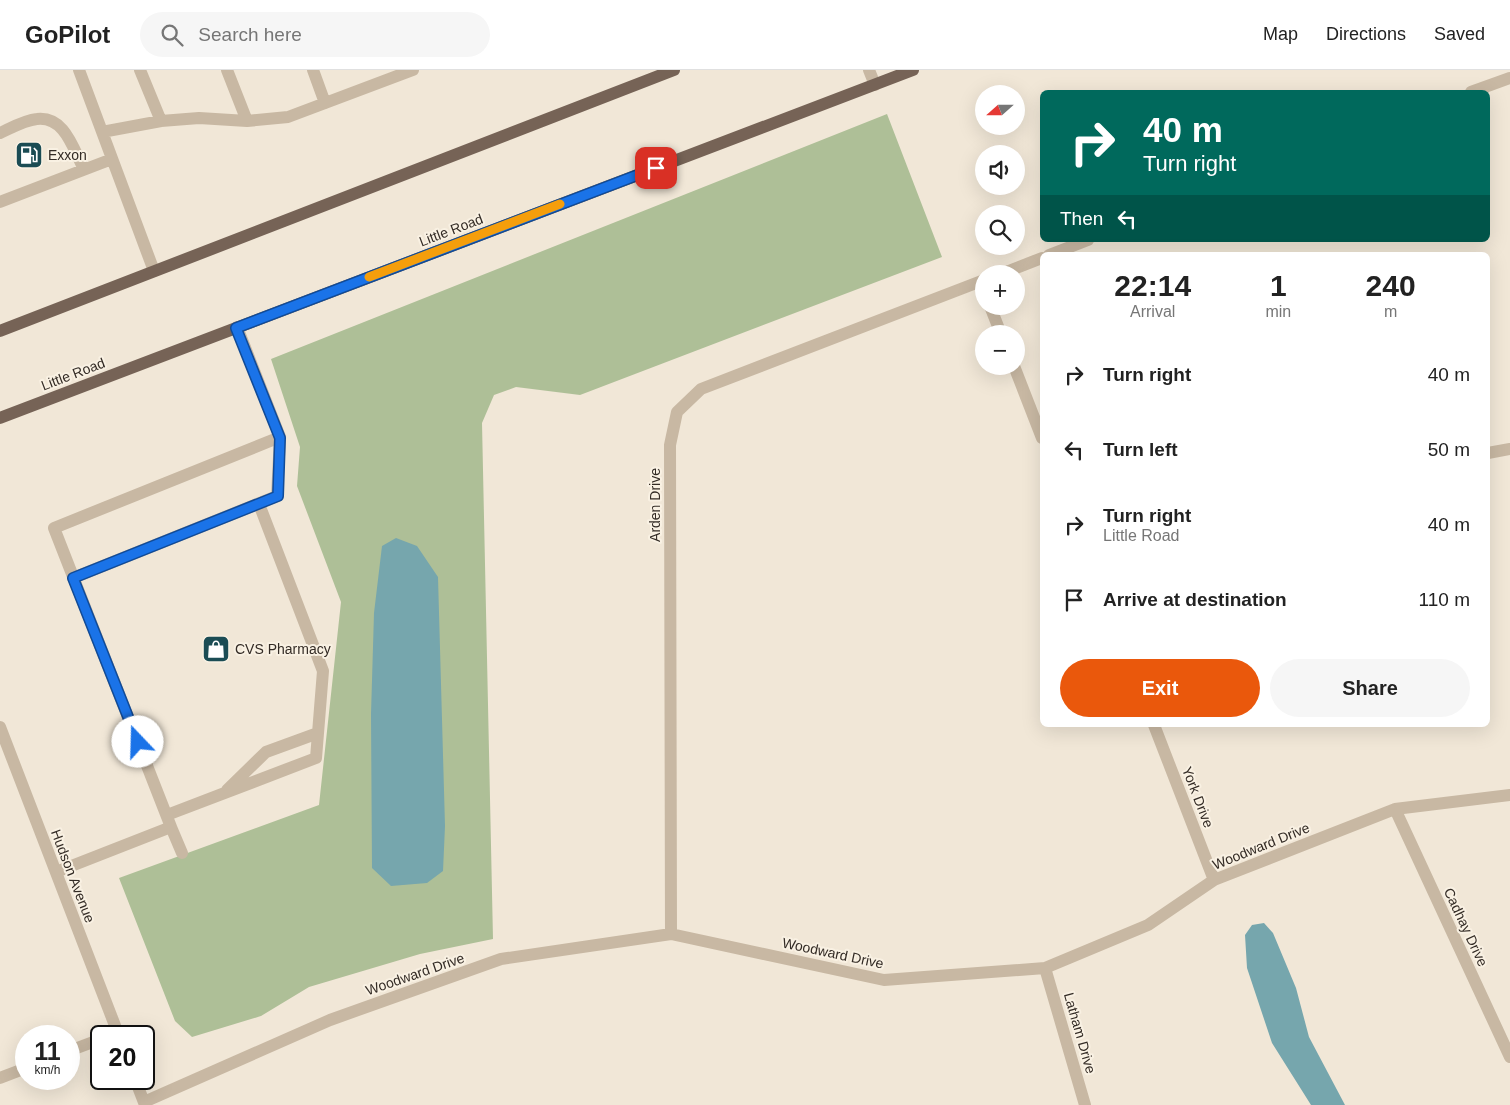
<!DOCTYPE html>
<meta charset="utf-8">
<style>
:root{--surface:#fff;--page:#f6f6f6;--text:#222;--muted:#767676;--line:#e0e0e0;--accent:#ea580c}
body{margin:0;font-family:Arial,sans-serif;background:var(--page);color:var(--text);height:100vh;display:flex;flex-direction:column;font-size:19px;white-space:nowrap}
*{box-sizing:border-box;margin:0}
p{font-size:16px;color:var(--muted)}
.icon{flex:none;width:28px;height:28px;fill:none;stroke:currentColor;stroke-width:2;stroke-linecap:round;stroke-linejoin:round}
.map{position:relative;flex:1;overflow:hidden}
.panel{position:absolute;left:1040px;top:182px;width:450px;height:475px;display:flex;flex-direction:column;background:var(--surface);border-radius:8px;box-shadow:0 5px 20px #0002}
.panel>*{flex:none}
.hud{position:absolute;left:1040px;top:20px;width:450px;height:152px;border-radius:8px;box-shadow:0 5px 20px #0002;background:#00695c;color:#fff;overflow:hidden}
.needle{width:32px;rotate:249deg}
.fabs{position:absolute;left:975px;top:15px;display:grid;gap:10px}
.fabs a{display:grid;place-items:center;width:50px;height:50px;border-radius:50%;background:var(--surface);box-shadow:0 5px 20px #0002;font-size:25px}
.speed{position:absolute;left:15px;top:955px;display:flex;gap:10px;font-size:25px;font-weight:700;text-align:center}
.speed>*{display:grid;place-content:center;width:65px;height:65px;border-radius:50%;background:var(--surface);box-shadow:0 5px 20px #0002;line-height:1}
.speed small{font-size:12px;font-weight:400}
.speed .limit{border:2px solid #111;border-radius:8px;background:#fff;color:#111}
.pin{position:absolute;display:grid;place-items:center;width:42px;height:42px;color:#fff;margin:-21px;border-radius:10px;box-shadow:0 2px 8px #0006}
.me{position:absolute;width:55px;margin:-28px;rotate:339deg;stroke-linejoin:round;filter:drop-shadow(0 0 4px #0008)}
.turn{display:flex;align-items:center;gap:18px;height:105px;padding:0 20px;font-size:22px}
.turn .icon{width:65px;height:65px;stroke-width:2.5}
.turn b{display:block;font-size:35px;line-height:42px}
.then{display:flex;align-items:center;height:48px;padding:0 20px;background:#0003;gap:10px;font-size:19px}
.eta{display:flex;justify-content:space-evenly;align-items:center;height:85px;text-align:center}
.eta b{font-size:30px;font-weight:700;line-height:35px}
.button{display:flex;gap:10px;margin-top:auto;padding:10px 20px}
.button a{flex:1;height:58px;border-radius:30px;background:var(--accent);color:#fff;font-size:20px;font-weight:700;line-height:58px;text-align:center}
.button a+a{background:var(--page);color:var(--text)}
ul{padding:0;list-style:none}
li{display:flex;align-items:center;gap:15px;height:75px;padding:0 20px}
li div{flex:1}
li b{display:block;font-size:19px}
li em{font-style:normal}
header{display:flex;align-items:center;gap:30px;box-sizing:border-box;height:70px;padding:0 25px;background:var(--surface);border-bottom:1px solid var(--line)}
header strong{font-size:24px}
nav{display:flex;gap:28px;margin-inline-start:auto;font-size:18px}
.search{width:350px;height:45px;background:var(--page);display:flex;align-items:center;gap:12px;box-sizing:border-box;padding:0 18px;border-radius:28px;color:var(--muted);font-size:19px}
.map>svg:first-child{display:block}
.green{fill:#aebf97}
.water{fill:#76a6ad}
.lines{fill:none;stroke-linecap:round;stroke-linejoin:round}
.minor{stroke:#c8b8a3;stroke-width:12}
.major{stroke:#766356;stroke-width:12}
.route-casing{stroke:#114b97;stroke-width:12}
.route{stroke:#1a73e8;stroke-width:9}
.slow{stroke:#f59e0b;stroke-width:9}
.labels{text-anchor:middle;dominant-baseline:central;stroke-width:4;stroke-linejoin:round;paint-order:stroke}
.poi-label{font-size:14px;fill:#332b25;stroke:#f9f1e3;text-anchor:start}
.street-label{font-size:14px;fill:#332b25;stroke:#f9f1e3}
</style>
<header>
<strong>GoPilot</strong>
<div class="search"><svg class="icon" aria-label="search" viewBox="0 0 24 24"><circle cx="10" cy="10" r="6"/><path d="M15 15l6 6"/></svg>Search here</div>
<nav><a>Map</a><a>Directions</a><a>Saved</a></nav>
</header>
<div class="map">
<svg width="1510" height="1035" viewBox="0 0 1510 1035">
<rect width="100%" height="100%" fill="#f1e7d7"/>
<!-- green -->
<path class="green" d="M887,44L942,187L580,325L516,317L494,325L482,353L493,869L420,884L309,917L261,946L192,967L175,951L119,808L319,735L341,532L297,416L300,377L271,289Z"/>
<!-- water -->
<path class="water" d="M396,468L417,476L438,507L445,756L443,801L427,813L391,816L372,798L371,644L374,543L382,476Z
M1264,853L1273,863L1296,918L1309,967L1345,1035H1311L1272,973L1247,898L1245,865L1252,855Z"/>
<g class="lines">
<!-- minor -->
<path class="minor" d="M79,0L154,201
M140,0L161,51
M227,0L247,51
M313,0L325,33
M869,0L875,15
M1471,22L1510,8
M102,62L161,51L199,48L247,51L288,47L413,0
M0,63C11,58 25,50 37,49C65,46 73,79 84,99
M0,132L112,89
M1049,185L1088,170
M1001,204L1042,188
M990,236L1001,264
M1014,296L1042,368
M1488,383L1510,379
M73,508L277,426L280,367
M1154,655L1214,810
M0,657L119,966
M227,720L266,682L318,663
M1395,739L1510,987
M167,745L316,688L323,601L259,434
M171,757L182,783
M56,802L171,757L54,458L280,367L237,257
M671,864L670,375L677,342L701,319L984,210
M1045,898L1085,1035
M69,981L101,969
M0,1008L26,998
M135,1009L145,1035
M144,1032L330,950L501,889L671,864L884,910L1045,898L1148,855L1214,810L1395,739L1510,725"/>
<!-- major -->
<path class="major" d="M0,261L674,0
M0,348L913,0"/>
</g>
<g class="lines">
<!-- route casing -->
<g class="route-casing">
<path id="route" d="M138,672L73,508L278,426L280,368L236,258L656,98"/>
</g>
<!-- route -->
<use href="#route" class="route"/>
<!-- slow -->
<path class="slow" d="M369,207L560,134"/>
</g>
<!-- icons -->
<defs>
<g id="fuel-square" transform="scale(1.4375)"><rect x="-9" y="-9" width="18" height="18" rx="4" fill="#1b4c54" stroke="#f9f1e3"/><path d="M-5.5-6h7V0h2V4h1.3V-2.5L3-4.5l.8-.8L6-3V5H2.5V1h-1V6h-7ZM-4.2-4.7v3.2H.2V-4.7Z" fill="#fff"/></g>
<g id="shop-square" transform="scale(1.4375)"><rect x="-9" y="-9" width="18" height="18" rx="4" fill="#1b4c54" stroke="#f9f1e3"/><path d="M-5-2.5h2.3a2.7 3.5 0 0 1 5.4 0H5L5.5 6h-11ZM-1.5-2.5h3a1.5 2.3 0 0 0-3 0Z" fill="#fff"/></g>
</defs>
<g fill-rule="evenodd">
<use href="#fuel-square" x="29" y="85"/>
<use href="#shop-square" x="216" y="579"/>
</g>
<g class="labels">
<!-- poi labels -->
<g class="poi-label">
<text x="48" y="85">Exxon</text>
<text x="235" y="579">CVS Pharmacy</text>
</g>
<!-- street labels -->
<g class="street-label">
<text transform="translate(451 160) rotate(-21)">Little Road</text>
<text transform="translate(73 304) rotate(-21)">Little Road</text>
<text transform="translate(655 435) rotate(-90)">Arden Drive</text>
<text transform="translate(1198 727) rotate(69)">York Drive</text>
<text transform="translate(1261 776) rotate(-22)">Woodward Drive</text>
<text transform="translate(73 806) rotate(69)">Hudson Avenue</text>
<text transform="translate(1466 857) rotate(65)">Cadhay Drive</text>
<text transform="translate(833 883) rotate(12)">Woodward Drive</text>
<text transform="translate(415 904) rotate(-19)">Woodward Drive</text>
<text transform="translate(1080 963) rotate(74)">Latham Drive</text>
</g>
</g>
</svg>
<div class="fabs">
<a><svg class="needle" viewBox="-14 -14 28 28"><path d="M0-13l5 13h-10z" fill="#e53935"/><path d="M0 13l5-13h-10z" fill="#767676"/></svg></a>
<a><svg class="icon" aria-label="sound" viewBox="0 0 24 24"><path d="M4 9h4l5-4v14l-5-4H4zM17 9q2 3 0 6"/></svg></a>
<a><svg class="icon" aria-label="search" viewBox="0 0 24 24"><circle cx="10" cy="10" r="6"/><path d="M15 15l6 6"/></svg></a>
<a>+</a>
<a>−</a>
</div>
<div class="speed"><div>11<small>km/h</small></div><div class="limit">20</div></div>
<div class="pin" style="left:656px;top:98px;background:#d93025"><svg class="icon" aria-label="arrive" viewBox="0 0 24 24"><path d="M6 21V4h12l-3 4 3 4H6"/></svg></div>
<svg class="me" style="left:138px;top:672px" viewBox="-20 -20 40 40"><circle r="19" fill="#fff"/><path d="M0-13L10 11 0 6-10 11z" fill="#1a73e8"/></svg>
<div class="hud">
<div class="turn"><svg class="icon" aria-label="right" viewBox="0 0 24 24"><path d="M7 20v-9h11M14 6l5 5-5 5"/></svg><div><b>40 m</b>Turn right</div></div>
<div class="then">Then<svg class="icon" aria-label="left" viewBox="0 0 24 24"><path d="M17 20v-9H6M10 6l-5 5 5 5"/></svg></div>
</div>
<section class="panel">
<div class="eta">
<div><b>22:14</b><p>Arrival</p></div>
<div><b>1</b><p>min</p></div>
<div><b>240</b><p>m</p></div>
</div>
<ul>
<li><svg class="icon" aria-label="right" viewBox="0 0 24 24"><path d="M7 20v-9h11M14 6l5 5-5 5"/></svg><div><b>Turn right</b></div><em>40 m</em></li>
<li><svg class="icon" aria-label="left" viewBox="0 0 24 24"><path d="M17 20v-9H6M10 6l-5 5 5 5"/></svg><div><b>Turn left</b></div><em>50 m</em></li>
<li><svg class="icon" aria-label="right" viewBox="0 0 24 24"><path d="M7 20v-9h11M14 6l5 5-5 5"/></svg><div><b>Turn right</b><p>Little Road</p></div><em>40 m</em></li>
<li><svg class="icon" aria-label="arrive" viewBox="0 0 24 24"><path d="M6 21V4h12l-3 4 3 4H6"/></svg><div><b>Arrive at destination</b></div><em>110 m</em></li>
</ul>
<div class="button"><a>Exit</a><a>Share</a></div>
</section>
</div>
